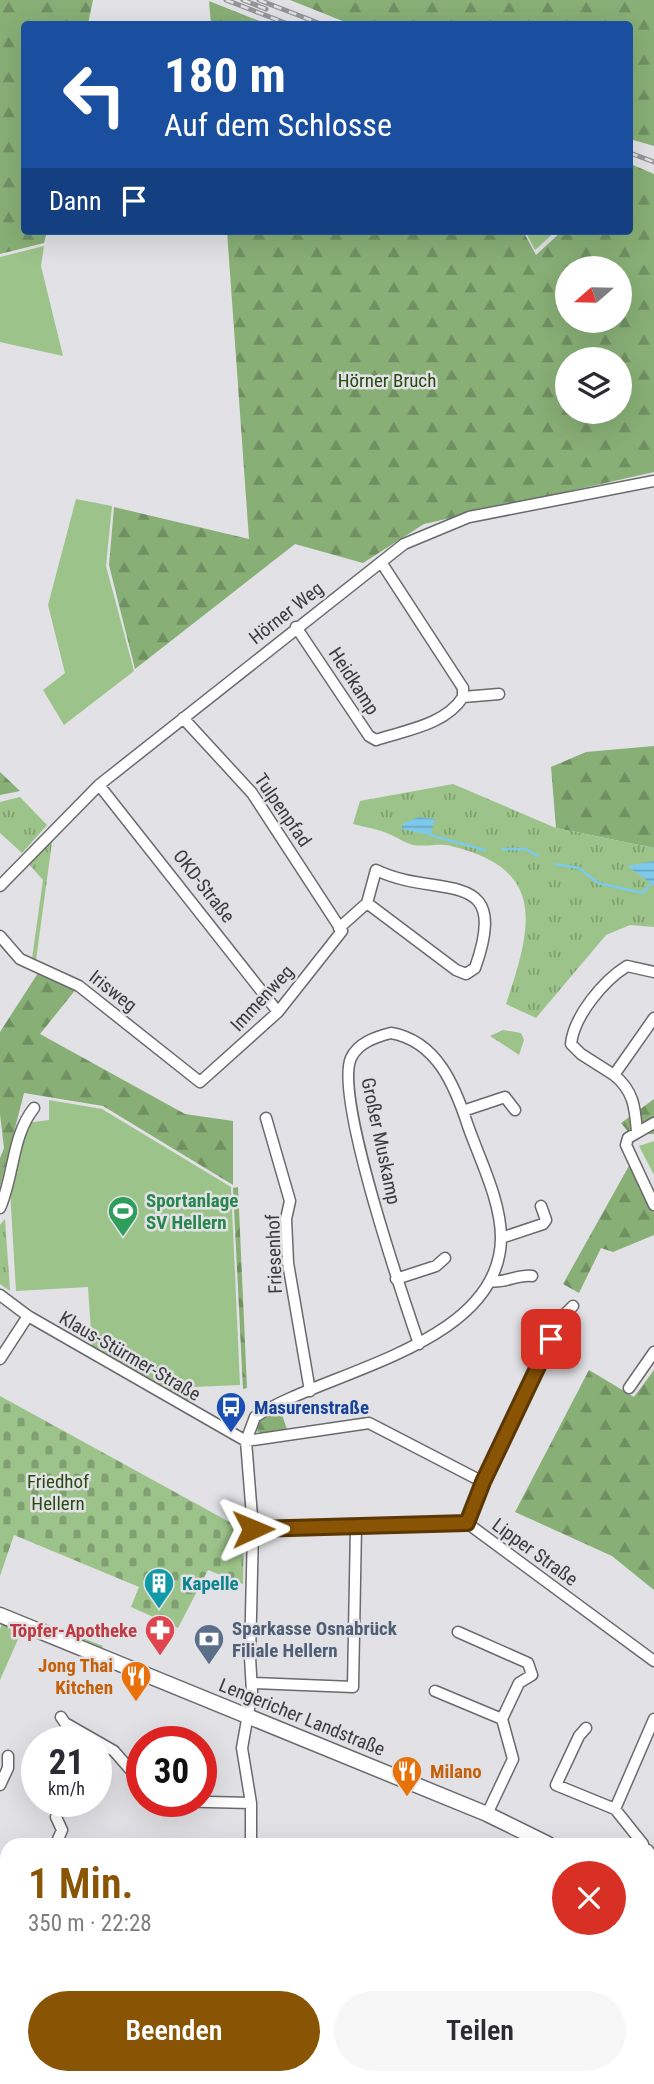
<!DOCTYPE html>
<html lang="de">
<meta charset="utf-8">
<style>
:root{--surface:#fff;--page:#f7f7f7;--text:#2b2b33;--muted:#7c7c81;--accent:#8a5405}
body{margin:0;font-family:"Roboto Condensed",sans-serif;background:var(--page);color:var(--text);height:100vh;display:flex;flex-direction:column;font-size:26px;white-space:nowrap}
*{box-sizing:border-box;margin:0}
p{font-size:23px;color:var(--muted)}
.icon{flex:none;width:38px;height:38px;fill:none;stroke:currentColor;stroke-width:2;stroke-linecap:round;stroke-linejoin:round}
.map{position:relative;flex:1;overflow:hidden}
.panel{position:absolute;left:0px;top:1838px;width:654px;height:247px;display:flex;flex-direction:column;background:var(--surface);border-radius:21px 21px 0 0;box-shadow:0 7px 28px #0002}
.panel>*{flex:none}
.guide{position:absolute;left:21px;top:21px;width:612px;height:214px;border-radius:7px;box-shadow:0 7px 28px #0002;background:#1a4fa0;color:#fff;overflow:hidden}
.needle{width:46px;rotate:250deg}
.buttons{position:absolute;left:555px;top:256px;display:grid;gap:14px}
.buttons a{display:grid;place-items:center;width:77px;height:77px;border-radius:50%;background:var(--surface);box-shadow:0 7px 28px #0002;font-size:35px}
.speed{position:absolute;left:21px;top:1726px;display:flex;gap:14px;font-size:35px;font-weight:700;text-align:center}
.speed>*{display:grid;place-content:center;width:91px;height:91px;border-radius:50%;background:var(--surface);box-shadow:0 7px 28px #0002;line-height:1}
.speed small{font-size:18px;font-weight:400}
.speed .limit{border:10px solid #d22;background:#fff;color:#111}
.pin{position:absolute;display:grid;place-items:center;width:60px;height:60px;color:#fff;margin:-30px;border-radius:14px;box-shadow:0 4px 10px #0006}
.me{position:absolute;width:77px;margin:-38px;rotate:89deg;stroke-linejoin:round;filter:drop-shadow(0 0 5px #0008)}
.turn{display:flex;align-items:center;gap:24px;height:147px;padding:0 28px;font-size:32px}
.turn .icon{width:91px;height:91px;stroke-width:2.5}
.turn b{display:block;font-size:49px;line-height:60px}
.then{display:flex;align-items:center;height:66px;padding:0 28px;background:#0003;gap:14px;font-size:26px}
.round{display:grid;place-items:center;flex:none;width:74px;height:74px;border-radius:37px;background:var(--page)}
.overview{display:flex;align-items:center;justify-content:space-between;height:119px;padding:0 28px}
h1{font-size:42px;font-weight:600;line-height:52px;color:var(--accent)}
.cta{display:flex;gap:14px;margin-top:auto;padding:14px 28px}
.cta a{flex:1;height:80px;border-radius:42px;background:var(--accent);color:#fff;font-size:28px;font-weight:600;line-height:80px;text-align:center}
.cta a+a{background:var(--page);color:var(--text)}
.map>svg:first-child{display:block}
.grass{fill:#9cc389}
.forest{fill:url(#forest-firs);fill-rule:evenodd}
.cemetery{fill:url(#cemetery-stones)}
.park{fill:url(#park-tufts)}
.water{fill:url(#water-rules)}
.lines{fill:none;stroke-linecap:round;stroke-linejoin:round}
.stream{stroke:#7dc9ec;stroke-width:2.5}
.minor-casing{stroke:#6a696c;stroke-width:13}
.major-casing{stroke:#6a696c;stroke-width:17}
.minor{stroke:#fff;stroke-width:10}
.major{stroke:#fff;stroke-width:14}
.rail-casing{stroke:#959598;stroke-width:5}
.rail{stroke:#e2e1e5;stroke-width:2.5;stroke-dasharray:8;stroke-linecap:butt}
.route-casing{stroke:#5a3703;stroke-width:18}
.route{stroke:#8a5405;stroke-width:12}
.labels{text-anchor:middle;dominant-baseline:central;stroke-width:5;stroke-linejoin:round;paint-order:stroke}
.park-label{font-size:19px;fill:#274b10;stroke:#e2e1e5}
.street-label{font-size:19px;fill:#3b3b3d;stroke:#e2e1e5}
.leisure-label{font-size:19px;font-weight:bold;fill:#27864d;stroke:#e2e1e5;text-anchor:start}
.transit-label{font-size:19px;font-weight:bold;fill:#164399;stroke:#e2e1e5;text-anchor:start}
.culture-label{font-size:19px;font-weight:bold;fill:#0d838f;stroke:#e2e1e5;text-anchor:start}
.service-label{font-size:19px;font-weight:bold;fill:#4e5e75;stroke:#e2e1e5;text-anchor:start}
.health-label{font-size:19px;font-weight:bold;fill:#be3a42;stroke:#e2e1e5;text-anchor:end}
.food-label{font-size:19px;font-weight:bold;fill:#c56008;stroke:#e2e1e5;text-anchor:end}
</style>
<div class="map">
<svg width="654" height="2084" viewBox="0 0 654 2084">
<defs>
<pattern id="forest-firs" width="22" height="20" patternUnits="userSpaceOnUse" patternTransform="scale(1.75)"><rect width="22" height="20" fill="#88af76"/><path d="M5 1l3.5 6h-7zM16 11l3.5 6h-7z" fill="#709062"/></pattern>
<pattern id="cemetery-stones" width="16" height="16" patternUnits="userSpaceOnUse" patternTransform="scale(1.75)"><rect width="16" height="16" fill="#9cc389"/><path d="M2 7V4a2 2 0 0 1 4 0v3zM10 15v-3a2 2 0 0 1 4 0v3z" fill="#80a071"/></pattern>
<pattern id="park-tufts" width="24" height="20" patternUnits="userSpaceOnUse" patternTransform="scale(1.75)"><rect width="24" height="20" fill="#9cc389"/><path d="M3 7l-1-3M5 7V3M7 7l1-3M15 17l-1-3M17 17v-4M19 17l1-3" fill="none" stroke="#80a071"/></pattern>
<pattern id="water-rules" width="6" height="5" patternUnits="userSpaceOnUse" patternTransform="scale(1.75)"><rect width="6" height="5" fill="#7dc9ec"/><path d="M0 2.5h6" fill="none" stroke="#68a4c0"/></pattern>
</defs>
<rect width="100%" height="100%" fill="#e2e1e5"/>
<!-- grass -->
<path class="grass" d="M525,231H556L535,250Z
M44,246L41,266L63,356L0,342V257Z
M76,499L112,506L106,566L134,671L64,725L43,690L65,673L48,605Z
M49,1100L102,1109L231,1187L240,1385L193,1387V1405L92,1347L88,1287L16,1291L10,1190L26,1123L49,1120Z
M654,1141V1175L639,1146Z
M3,1621L23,1628L0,1680V1629Z
M45,1623L103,1646L102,1649L44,1627Z
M0,1966L7,1998V2077H21L22,2084H0Z"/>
<!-- forest -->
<path class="forest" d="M0,0H93L88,24H24V231H47L44,243L0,254Z
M290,0H654V146L630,139V24H350Z
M209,1L267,24H211Z
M633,165L654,174V472L424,524L363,563L295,544L135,669L109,565L114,507L249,539L227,231H523L536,255L562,231H630V167ZM567,268H620V320H567ZM567,359H620V411H567Z
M654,746V848L556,828L551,767L586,752Z
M0,772L20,791L0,795Z
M38,973L77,988L40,1034L185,1114L233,1121V1185L103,1106L24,1093L0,1187V1158L4,1148L0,1114V1032Z
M654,1099V1134H630L621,1123Z
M630,1164L654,1213V1235L613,1252L601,1248L579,1293L563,1284Z
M238,1187L247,1388L243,1389L233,1188Z
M589,1370L634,1397L654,1370V1590L612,1556L515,1512Z
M280,1409L288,1432L262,1434L257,1431L260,1421Z"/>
<!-- cemetery -->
<path class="cemetery" d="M0,1396L244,1530L243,1584L208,1570L178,1628L131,1607L139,1587L14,1535L0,1576Z"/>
<!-- park -->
<path class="park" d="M453,784L556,828L654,848V927L630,925L606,935L536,1018L506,1004C531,929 549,869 451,846C439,843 426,847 413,845C405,843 397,837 389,834C378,829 365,827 353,824L360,801Z
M20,797L47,825L22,853L0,833V802Z
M53,835L36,960L32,959L43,880L28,863Z
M503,1030L521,1033L524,1040L519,1055L490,1036Z
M5,1219L10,1291L0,1284V1225Z"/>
<!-- water -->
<path class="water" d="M419,817L435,819L430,835L401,829L404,823Z
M654,861V885L627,866Z"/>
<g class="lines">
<!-- stream -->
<path class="stream" d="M430,835L485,850
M503,849H525L538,856
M555,864L579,868L598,883L643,893L651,883"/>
<!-- minor casing -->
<g class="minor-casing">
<path id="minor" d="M381,562L463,688V697
M296,627L369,736L376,740C406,730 445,725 463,697L499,694
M99,785L278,1012
M0,886L99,785L404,544L469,517L654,481
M339,928L367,903L376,870C438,900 512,864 475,968L466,974L456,970L367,903
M0,936L20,959L79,986L200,1082L278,1012L342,931L252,793L183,718
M614,1075L581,1054L571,1044C574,1016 603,981 627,966L654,972
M463,1111L505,1097L515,1110
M266,1118L290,1201L286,1219L288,1263L310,1391
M654,1123L628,1138L626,1145L654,1205
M637,1132C635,1108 634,1091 614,1075L654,1018
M0,1208C14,1176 12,1135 34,1108
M501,1238L543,1224L546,1220L541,1206
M396,1279L436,1266L445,1258
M491,1281C503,1284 518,1274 532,1276
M0,1295L28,1316L246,1441
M0,1359L28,1316
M629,1388L654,1352
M246,1441L369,1423L483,1482
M467,1523L483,1482L563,1316L573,1306
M253,1529L467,1523L654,1661
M458,1632L528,1663L532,1675L519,1683L502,1719L513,1759L487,1814
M252,1683L353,1687L356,1526
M435,1691L502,1719
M61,1717L65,1723L114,1751L142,1783
M586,1728L579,1736L556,1785L615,1809
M0,1785L8,1768V1756
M167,1801L251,1803
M56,1844L62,1830L56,1817
M251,1844V1803L242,1748L252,1692L250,1657L253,1529L246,1441L255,1417C323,1371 500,1347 501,1238C501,1201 480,1160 468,1126C455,1086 437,1041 391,1033C375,1037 358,1043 351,1058C334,1096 403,1297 419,1344
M643,1844L615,1809L654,1719
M648,1850L654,1859
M0,1887L7,1890
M648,2002L654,1992
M108,2084L112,2077
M248,2084V2077
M351,2084V2077
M487,2084L493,2077
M592,2084L597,2077"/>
</g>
<!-- major casing -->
<g class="major-casing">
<path id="major" d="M0,1615L487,1814L548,1844
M648,1925L654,1931"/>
</g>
<!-- minor -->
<use href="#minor" class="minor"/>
<!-- major -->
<use href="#major" class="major"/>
<!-- rail casing -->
<g class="rail-casing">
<path id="rail" d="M226,0L288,24
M243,0L266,9
M259,0L321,24
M630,153L654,162"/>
</g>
<!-- rail -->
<use href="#rail" class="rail"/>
</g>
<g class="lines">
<!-- route casing -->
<g class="route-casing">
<path id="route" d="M253,1529L467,1523L483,1482L551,1339"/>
</g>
<!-- route -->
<use href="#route" class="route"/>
</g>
<!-- icons -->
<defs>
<g id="stadium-pin" transform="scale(1.575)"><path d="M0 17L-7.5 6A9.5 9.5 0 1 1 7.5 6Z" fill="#2e9e5b" stroke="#e2e1e5"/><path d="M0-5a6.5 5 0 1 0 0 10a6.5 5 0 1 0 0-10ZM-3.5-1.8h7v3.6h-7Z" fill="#fff"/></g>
<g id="bus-pin" transform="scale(1.575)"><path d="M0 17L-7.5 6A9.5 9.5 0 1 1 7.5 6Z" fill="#1a4fb4" stroke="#e2e1e5"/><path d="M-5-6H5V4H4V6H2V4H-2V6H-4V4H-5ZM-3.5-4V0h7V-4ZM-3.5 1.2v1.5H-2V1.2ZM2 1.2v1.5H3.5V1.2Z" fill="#fff"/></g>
<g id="building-pin" transform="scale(1.575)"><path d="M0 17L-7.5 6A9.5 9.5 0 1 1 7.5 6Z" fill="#0f9aa8" stroke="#e2e1e5"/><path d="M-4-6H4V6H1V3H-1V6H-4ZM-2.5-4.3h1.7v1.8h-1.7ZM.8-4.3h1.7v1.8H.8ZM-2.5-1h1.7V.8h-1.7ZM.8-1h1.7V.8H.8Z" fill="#fff"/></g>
<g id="pharmacy-pin" transform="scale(1.575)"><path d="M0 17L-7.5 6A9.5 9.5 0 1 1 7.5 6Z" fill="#e0444e" stroke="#e2e1e5"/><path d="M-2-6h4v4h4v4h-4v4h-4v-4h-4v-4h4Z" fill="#fff"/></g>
<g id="bank-pin" transform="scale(1.575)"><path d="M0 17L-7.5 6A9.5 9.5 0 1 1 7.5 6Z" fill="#5c6f8a" stroke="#e2e1e5"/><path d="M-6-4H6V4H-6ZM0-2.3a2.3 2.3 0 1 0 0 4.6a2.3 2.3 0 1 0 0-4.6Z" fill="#fff"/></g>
<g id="restaurant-pin" transform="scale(1.575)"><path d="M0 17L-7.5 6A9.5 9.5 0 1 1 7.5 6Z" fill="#e8710a" stroke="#e2e1e5"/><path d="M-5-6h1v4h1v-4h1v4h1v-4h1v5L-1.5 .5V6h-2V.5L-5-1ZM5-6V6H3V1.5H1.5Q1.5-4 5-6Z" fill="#fff"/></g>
</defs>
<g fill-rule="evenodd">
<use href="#stadium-pin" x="123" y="1211"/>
<use href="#bus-pin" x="231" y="1407"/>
<use href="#building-pin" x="159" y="1583"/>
<use href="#pharmacy-pin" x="160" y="1630"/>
<use href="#bank-pin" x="209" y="1639"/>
<use href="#restaurant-pin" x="136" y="1676"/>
<use href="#restaurant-pin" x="407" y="1771"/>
</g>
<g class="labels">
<!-- park labels -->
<g class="park-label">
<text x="387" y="380">Hörner Bruch</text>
<text x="58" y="1481">Friedhof<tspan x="58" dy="22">Hellern</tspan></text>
</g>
<!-- street labels -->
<g class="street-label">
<text transform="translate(286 613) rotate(-38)">Hörner Weg</text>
<text transform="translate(354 681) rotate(57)">Heidkamp</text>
<text transform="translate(283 810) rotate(55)">Tulpenpfad</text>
<text transform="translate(204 886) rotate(52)">OKD-Straße</text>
<text transform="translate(113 991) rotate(38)">Irisweg</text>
<text transform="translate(262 998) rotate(-47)">Immenweg</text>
<text transform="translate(381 1141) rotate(78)">Großer Muskamp</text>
<text transform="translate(274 1254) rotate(-92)">Friesenhof</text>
<text transform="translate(130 1356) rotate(30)">Klaus-Stürmer-Straße</text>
<text transform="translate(535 1552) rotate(36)">Lipper Straße</text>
<text transform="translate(302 1717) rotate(22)">Lengericher Landstraße</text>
</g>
<!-- leisure labels -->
<g class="leisure-label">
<text x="146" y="1200">Sportanlage<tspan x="146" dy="22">SV Hellern</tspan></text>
</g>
<!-- transit labels -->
<g class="transit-label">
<text x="254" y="1407">Masurenstraße</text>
</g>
<!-- culture labels -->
<g class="culture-label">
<text x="182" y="1583">Kapelle</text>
</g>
<!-- service labels -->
<g class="service-label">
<text x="232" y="1628">Sparkasse Osnabrück<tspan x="232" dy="22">Filiale Hellern</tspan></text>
</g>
<!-- health labels -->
<g class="health-label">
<text x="137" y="1630">Töpfer-Apotheke</text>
</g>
<!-- food labels -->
<g class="food-label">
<text x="113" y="1665">Jong Thai<tspan x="113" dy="22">Kitchen</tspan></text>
<text x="430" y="1771" text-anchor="start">Milano</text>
</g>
</g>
</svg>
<div class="buttons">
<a><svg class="needle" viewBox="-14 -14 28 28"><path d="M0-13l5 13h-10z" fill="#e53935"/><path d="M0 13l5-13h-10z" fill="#7c7c81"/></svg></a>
<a><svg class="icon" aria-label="layers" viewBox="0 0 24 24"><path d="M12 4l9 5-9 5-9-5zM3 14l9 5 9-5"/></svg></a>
</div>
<div class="speed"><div>21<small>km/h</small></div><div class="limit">30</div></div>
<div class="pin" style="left:551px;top:1339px;background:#d93025"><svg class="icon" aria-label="arrive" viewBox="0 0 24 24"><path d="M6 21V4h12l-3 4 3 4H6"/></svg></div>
<svg class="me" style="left:253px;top:1529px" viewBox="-20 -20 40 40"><path d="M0-17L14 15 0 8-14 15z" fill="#8a5405" stroke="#fff" stroke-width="4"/></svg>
<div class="guide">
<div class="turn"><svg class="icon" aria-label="left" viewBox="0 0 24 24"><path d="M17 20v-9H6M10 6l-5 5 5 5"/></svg><div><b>180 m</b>Auf dem Schlosse</div></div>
<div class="then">Dann<svg class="icon" aria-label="arrive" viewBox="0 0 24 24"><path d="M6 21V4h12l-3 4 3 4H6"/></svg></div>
</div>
<section class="panel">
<div class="overview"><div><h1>1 Min.</h1><p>350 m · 22:28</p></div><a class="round" style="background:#d93025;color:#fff"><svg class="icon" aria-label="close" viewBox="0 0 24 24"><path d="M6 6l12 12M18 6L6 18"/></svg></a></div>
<div class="cta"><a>Beenden</a><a>Teilen</a></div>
</section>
</div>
